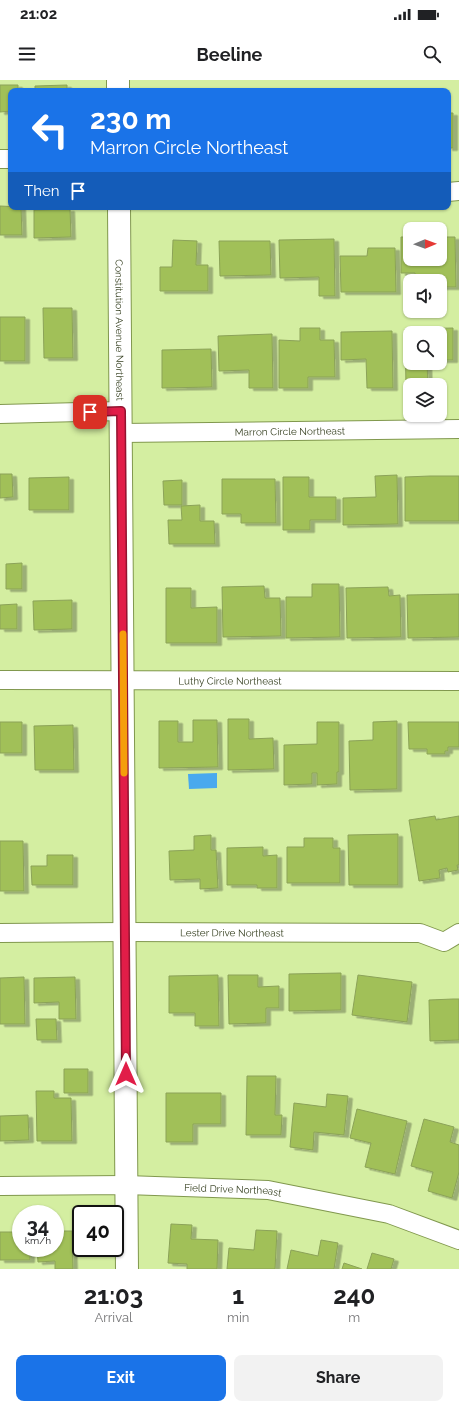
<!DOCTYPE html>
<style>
:root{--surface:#fff;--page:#f2f2f2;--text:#202124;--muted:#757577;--accent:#1a73e8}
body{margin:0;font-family:Raleway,sans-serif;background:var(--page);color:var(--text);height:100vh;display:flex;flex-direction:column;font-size:15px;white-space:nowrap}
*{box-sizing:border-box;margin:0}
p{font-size:13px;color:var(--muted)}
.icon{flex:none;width:22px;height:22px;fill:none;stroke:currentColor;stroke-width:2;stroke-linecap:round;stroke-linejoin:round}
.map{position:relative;height:1189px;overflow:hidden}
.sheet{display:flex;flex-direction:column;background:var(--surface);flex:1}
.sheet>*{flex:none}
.guide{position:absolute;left:8px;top:8px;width:443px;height:122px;border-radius:8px;box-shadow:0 1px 3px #0004;background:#1a73e8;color:#fff;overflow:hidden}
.needle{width:26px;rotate:89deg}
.tools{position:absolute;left:403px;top:142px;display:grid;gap:8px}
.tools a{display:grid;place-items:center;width:44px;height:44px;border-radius:8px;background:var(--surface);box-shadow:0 1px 3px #0004;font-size:20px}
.speed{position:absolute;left:12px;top:1125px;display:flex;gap:8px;font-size:20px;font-weight:700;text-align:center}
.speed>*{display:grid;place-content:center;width:52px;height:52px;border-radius:50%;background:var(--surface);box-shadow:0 1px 3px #0004;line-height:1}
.speed small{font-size:10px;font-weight:400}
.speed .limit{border:2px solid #111;border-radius:6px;background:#fff;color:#111}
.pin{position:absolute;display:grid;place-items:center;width:34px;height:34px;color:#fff;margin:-17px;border-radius:8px;box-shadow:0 2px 6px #0006}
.me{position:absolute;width:44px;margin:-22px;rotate:0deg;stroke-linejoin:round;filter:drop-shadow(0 0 3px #0008)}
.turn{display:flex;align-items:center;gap:14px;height:84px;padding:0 16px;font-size:18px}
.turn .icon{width:52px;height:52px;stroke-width:2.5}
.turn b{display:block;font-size:28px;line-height:34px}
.then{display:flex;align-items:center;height:38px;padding:0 16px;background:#0003;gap:8px;font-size:15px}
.eta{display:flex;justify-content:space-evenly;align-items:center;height:68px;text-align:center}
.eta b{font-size:24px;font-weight:700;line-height:28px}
.cta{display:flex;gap:8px;margin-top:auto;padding:8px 16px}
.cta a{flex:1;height:46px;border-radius:8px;background:var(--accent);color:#fff;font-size:16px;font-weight:700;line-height:46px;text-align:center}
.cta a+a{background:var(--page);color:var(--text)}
.status{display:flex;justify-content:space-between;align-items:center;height:28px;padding:0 20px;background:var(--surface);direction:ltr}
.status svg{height:11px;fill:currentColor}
header{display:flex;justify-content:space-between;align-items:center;height:52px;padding:0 16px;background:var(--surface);font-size:18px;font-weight:700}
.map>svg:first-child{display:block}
.water{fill:#49a9ee}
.building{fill:#a1c058;stroke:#8ba258;filter:url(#shadow)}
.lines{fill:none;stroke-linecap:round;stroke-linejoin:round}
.minor-casing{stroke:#81984e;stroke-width:20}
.tertiary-casing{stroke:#81984e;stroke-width:24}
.minor{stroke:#fff;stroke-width:18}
.tertiary{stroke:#fff;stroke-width:22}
.route-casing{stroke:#92132f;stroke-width:10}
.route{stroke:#e11d48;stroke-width:7}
.slow{stroke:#f59e0b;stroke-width:7}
.labels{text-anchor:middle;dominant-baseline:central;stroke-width:3.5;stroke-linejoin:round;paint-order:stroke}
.street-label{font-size:10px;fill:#374122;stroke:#d4eea1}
</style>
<div class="status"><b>21:02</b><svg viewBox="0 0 49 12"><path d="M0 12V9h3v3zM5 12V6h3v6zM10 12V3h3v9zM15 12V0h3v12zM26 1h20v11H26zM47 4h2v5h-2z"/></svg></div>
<header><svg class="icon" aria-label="menu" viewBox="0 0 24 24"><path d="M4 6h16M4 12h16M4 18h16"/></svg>Beeline<svg class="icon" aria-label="search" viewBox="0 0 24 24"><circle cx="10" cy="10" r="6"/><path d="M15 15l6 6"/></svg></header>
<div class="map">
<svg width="459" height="1189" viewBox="0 0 459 1189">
<defs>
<filter id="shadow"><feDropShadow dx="4.5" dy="2.5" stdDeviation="0" flood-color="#0004"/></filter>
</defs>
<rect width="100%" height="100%" fill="#d4eea1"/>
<!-- water -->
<path class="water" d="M217,693V708L189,709L188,694Z"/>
<!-- building -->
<path class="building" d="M0,5H18V11H11V31L0,32Z
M67,5V11H35V6Z
M448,33H453V68H448Z
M0,126L21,127L22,155H0Z
M70,129L71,157L34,158V130Z
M401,157H410V179H440V157H455L456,207H440V201H415V193H401Z
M334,159L335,216H319V197L280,198L279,160Z
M173,160L197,161L196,185H208V211H160V187H172Z
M219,161H270L271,195L220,196Z
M368,168H395L396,212H341L340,176H367Z
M43,228H72L73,278H44Z
M0,237H25V281H0Z
M300,248H320V260H334L335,297H308V308H279V260L300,261Z
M453,248V280H440V253H410V283H427L428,305H410V308H406L405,249Z
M392,251L393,308H367L366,279L341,280V252Z
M272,254L273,308H249V290L219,291L218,256Z
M211,269L212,307L162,308V270Z
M0,394H12L13,417L0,418Z
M397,395L398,444L343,445V418L376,417L375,396Z
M430,396H459V441H405V397Z
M69,397V430H29V398Z
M283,397H309V417H336V440H310V450H283Z
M222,399H275L276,443H241V434H222Z
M182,400V425H164L163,401Z
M200,425V441H214L215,464H169L168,440H182L181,426Z
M22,483V509H6V484Z
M312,504H339L340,557L286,558V517H312Z
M264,506L265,518H280L281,556L223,557L222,507Z
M388,507L389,516L400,515L401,557L347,558L346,508Z
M166,508H191V528L217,527V563H166Z
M459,514V557L408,558L407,515Z
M72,520V549L34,550L33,521Z
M17,524V549H0V525Z
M228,639H249V659L273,658L274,689L228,690Z
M193,640H217L218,687L159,688V641H178V662H193Z
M397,641V709L350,710L349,661L373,660V642Z
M0,642H22V673H0Z
M317,642H339V692H337V704L317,705V693H312V704L284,705V665L317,664Z
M408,642H459V667H448V671H445V674H427V669H409Z
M73,645L74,690H35L34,646Z
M435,736L436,740L459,736V785H457L458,790L448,792L447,788L439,790L440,798L419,801L409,740Z
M398,754V805H349L348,755Z
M211,755V770H216L218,808L200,809V799L170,800L169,771L194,770V756Z
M304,758H333V768H340V803H287V767H304Z
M0,761H23L24,811H0Z
M263,767V776L277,775V808H257V805H227V768Z
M47,775H73V805H32L31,786H47Z
M341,893V930L289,931V894Z
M218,895L219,946H195V933H169V896Z
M228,895H258V907L279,906V928H266V943L229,944Z
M358,895L412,902L407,942L352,935Z
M24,897L25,944H0V898Z
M75,897L76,939H59V922L34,923V898Z
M453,919H459V960L430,961L429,920Z
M36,939H56L57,960H37Z
M64,989H88V1013H64Z
M247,996H276L275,1035H282L281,1055H246Z
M36,1011H54V1018H71L72,1061H37Z
M166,1013H221V1044H193V1062H166Z
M327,1014L348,1016L344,1055L314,1052L313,1070L290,1067L294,1023L326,1027Z
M357,1029L407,1041L395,1094L365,1087L371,1063L350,1058Z
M28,1035L29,1060L0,1061V1036Z
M424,1039L454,1047L450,1062L459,1065V1092L452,1118L428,1111L433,1092L411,1086Z
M171,1144L192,1145L191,1159L218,1160L217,1189H187V1184L168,1183Z
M256,1150L277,1151L275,1189H227L229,1168L254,1170Z
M55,1151H72L73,1189H55V1181L38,1182L37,1168H55Z
M0,1152H21V1168H30V1180H0Z
M321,1160L338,1163L334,1189H287L291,1170L318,1176Z
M372,1173L394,1179L391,1189H367Z
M344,1183L362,1189H342Z"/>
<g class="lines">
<!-- minor casing -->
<g class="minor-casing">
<g id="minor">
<path d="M0,79H11"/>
<path d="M448,112L459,111"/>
<path d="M0,334L121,331"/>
<path id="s1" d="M121,353L459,349"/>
<path id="s2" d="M0,600L459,601"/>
<path id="s3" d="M0,853L125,852L420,853L444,862L459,853"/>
<path id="s4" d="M0,1106L126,1105L268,1110L389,1134L459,1160"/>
</g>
</g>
<!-- tertiary casing -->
<g class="tertiary-casing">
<g id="tertiary">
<path d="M118,0V11"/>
<path id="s5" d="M119,127L127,1189"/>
</g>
</g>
<!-- minor -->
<use href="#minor" class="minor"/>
<!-- tertiary -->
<use href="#tertiary" class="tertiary"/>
</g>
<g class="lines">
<!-- route casing -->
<g class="route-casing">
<path id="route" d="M90,332L121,331L126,994"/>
</g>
<!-- route -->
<use href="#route" class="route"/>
<!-- slow -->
<path class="slow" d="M123,554L124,693"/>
</g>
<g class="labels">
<!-- street labels -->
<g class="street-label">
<text stroke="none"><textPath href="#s5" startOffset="123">Constitution Avenue Northeast</textPath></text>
<text stroke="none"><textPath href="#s1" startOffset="169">Marron Circle Northeast</textPath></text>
<text stroke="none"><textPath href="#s2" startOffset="230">Luthy Circle Northeast</textPath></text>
<text stroke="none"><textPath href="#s3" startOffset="232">Lester Drive Northeast</textPath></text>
<text stroke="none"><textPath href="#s4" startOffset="233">Field Drive Northeast</textPath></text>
</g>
</g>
</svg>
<div class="tools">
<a><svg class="needle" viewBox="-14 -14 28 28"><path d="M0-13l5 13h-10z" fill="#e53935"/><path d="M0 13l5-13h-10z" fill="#757577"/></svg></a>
<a><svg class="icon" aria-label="sound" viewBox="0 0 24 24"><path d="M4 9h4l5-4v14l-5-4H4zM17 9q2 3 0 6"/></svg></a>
<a><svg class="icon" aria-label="search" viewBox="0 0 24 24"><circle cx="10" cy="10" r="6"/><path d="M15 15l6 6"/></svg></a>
<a><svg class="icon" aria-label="layers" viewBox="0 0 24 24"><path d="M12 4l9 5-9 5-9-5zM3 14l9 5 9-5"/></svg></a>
</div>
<div class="speed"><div>34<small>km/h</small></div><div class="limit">40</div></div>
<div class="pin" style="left:90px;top:332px;background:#d93025"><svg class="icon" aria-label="arrive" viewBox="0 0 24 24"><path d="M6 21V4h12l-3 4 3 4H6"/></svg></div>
<svg class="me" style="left:126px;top:994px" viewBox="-20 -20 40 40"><path d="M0-17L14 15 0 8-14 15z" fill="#e11d48" stroke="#fff" stroke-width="4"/></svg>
<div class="guide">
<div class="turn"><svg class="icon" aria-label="left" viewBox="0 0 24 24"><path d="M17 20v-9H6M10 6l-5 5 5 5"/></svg><div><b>230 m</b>Marron Circle Northeast</div></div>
<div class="then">Then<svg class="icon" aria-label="arrive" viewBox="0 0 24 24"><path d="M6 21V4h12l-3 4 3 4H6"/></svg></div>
</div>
</div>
<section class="sheet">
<div class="eta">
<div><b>21:03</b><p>Arrival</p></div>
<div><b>1</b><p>min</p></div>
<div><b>240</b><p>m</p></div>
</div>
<div class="cta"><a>Exit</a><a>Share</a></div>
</section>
